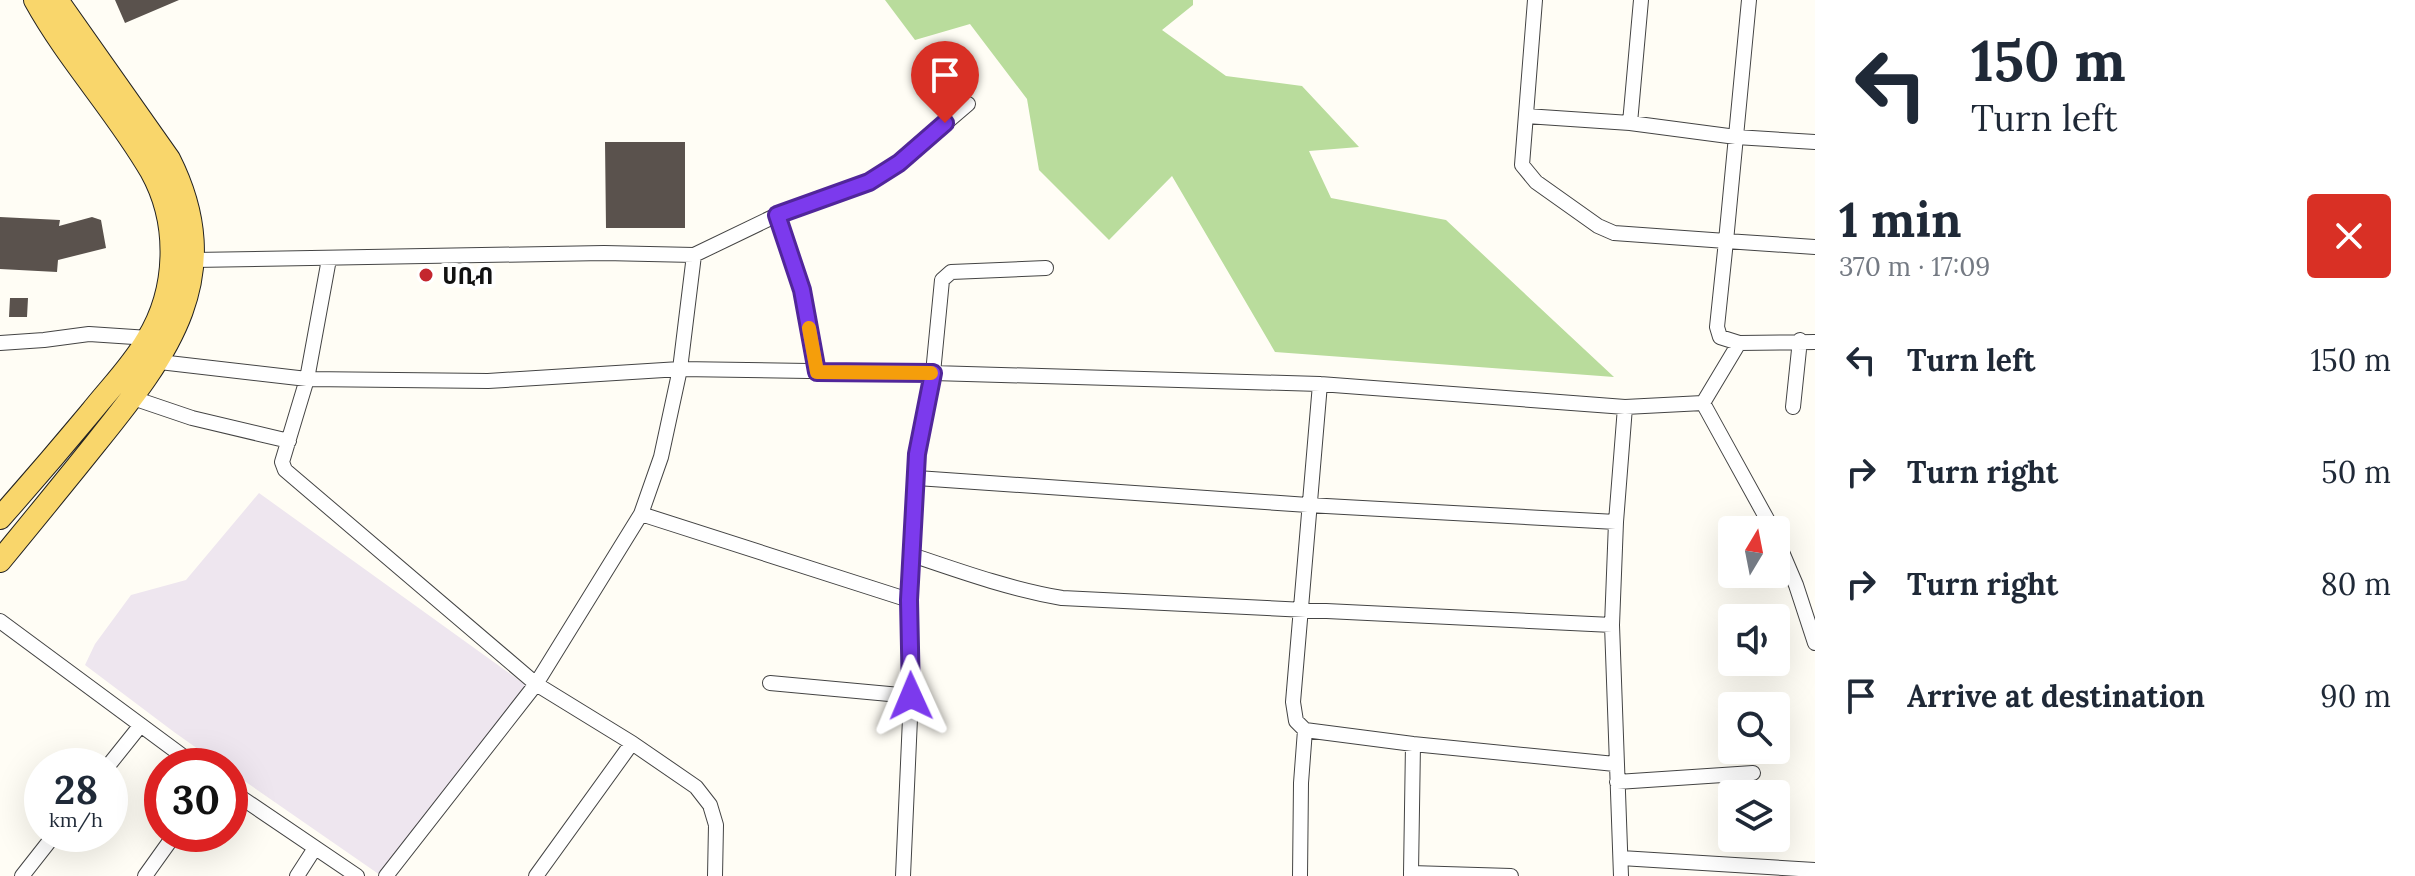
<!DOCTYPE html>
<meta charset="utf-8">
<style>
:root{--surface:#fff;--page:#f2f2f3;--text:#1f2937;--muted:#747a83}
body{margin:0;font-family:Lora,"Noto Sans Ethiopic",serif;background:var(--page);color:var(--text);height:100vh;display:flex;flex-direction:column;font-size:30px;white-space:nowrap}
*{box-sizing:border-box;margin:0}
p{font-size:26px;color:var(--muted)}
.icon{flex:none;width:44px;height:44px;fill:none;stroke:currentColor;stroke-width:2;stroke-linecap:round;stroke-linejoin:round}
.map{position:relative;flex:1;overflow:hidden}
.details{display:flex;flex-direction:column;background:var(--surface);width:600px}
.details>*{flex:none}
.banner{background:#fff;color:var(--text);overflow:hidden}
.needle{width:52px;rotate:10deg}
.controls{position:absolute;left:1718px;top:516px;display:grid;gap:16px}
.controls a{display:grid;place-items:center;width:72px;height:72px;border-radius:8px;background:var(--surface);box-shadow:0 8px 32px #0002;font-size:40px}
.speed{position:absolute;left:24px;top:748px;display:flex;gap:16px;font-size:40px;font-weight:700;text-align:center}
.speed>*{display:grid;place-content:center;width:104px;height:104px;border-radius:50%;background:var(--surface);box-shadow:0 8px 32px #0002;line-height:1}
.speed small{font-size:20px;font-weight:400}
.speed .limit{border:12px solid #d22;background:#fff;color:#111}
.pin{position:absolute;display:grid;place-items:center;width:68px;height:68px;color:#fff;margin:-82px -34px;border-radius:50% 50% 50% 0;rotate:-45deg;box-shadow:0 0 8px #0007}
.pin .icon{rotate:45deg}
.me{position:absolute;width:88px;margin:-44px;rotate:359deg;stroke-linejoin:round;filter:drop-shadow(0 0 6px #0008)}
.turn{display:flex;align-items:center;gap:28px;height:168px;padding:0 24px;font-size:36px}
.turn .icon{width:104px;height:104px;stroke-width:2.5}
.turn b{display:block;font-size:56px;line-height:68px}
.round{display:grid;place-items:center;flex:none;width:84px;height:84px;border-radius:8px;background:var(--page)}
.summary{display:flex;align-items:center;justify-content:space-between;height:136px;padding:0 24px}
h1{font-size:48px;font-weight:800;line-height:60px}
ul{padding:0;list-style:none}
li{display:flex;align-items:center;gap:24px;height:112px;padding:0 24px}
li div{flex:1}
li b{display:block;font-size:30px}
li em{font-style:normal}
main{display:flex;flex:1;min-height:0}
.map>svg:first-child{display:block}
.industrial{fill:#eee6ef}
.forest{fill:#b9dc9c}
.building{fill:#5a524d}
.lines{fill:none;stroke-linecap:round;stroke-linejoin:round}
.minor-casing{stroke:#444;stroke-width:16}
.primary-casing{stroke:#222;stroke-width:24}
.minor{stroke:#fff;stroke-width:14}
.primary{stroke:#f9d66b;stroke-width:22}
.route-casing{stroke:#51269a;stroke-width:20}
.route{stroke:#7c3aed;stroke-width:14}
.slow{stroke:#f59e0b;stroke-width:14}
.poi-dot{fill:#c4262e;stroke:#fff;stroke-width:3}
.labels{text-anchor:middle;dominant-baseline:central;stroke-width:8;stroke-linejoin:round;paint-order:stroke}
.poi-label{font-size:24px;font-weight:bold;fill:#111;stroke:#fff;text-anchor:start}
</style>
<main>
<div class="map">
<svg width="1815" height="876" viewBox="0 0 1815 876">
<rect width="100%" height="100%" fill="#fffdf5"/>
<!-- industrial -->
<path class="industrial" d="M259,493L527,686L380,875L230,771V766H222L174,732L85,665L95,644L131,595L186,580Z"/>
<!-- forest -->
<path class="forest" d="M885,0H1193V5L1162,30L1226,76L1302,86L1359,147L1309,151L1331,198L1446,220L1614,377L1275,352L1172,176L1109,240L1039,170L1027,99L970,24L915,40Z"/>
<!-- building -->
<path class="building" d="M115,0H179L125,23Z
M605,142H685V228H606Z
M0,217L60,220L59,226L92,217L101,220L106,248L58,260L57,272L0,269Z
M10,298H28L27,317H9Z"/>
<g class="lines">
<!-- minor casing -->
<g class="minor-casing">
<path id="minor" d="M1535,0L1522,165L1536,182L1598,226L1614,233L1726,241L1717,327L1720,337L1739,343L1815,342
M1641,0L1630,123L1736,137L1815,142
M1749,0L1726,241L1815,247
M1526,116L1630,123
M777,215L802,290L817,372
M694,255L777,215L869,182L899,163L968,104
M329,259L307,379L282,462L285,470L536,684L632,743L696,787L710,805L716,825L715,876
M193,260L604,253L694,255L680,369L661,457L641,514L536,684L386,876
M0,343L44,340L89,334L149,338
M151,361L307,379L488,381L680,369L933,373L1320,384L1625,407L1703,403
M1320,384L1293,702L1296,721L1305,730L1413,744L1615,764
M133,398L192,418L289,441
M1703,403L1773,530
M1703,403L1739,343
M1793,407L1800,340
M917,478L1308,505L1616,522
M641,514L909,600
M1776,538L1796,585L1815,643
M912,555C962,572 1010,589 1062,598L1612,625
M0,621L196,766
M770,683L911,696
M108,766L140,726
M1617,782L1753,773
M230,790L357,876
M1621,858L1815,870
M1411,873L1413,744
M22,876L55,834
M145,876L175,834
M297,876L315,848
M536,876L632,743
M903,876L911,696L909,600L917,454L933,373L942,280L951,272L1046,268
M1300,876L1301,783L1305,730
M1411,876V873L1511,876
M1621,876L1612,625L1616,522L1625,407"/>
</g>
<!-- primary casing -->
<g class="primary-casing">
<path id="primary" d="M0,518C31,483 61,448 91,412C110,388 132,366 147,340C178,290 180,223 151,171C117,112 68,60 35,0
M0,561C32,522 64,483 96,443C168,354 228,276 169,159L57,0"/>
</g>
<!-- minor -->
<use href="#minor" class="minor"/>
<!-- primary -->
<use href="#primary" class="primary"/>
</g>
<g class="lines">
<!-- route casing -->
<g class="route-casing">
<path id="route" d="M911,696L909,600L917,454L933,373L817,372L802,290L777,215L869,182L899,163L945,123"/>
</g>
<!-- route -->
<use href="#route" class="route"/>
<!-- slow -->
<path class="slow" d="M809,328L817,372L931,373"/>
</g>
<!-- markers -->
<circle class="poi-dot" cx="426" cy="275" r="8"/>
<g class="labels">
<!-- poi labels -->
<g class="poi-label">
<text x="442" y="275">ሀቢብ</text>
</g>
</g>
</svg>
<div class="controls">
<a><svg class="needle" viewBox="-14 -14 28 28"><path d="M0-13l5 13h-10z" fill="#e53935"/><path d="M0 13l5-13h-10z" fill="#747a83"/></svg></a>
<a><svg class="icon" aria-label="sound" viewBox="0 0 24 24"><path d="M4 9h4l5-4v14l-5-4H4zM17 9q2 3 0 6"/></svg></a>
<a><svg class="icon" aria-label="search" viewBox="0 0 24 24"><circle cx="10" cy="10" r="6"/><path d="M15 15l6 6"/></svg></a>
<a><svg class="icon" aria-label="layers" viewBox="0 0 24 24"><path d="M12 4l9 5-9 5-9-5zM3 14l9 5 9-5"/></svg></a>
</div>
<div class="speed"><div>28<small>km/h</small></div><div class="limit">30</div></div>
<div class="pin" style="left:945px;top:123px;background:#d93025"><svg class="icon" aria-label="arrive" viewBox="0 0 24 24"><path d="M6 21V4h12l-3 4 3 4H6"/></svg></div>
<svg class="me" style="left:911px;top:696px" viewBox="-20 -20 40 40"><path d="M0-17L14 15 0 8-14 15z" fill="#7c3aed" stroke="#fff" stroke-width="4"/></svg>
</div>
<section class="details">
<div class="banner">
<div class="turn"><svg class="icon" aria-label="left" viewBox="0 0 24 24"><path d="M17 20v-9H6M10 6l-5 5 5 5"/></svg><div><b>150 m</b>Turn left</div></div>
</div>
<div class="summary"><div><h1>1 min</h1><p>370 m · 17:09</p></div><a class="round" style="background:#d93025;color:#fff"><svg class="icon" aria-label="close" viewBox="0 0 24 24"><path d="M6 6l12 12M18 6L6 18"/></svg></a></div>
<ul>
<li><svg class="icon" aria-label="left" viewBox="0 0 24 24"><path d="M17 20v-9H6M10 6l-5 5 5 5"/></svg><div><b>Turn left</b></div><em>150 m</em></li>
<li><svg class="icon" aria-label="right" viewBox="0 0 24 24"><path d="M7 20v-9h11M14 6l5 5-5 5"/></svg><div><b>Turn right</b></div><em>50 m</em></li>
<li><svg class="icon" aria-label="right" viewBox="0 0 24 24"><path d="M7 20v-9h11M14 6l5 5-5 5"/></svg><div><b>Turn right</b></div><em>80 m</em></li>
<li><svg class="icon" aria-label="arrive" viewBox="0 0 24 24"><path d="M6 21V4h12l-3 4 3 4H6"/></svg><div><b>Arrive at destination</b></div><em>90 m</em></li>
</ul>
</section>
</main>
